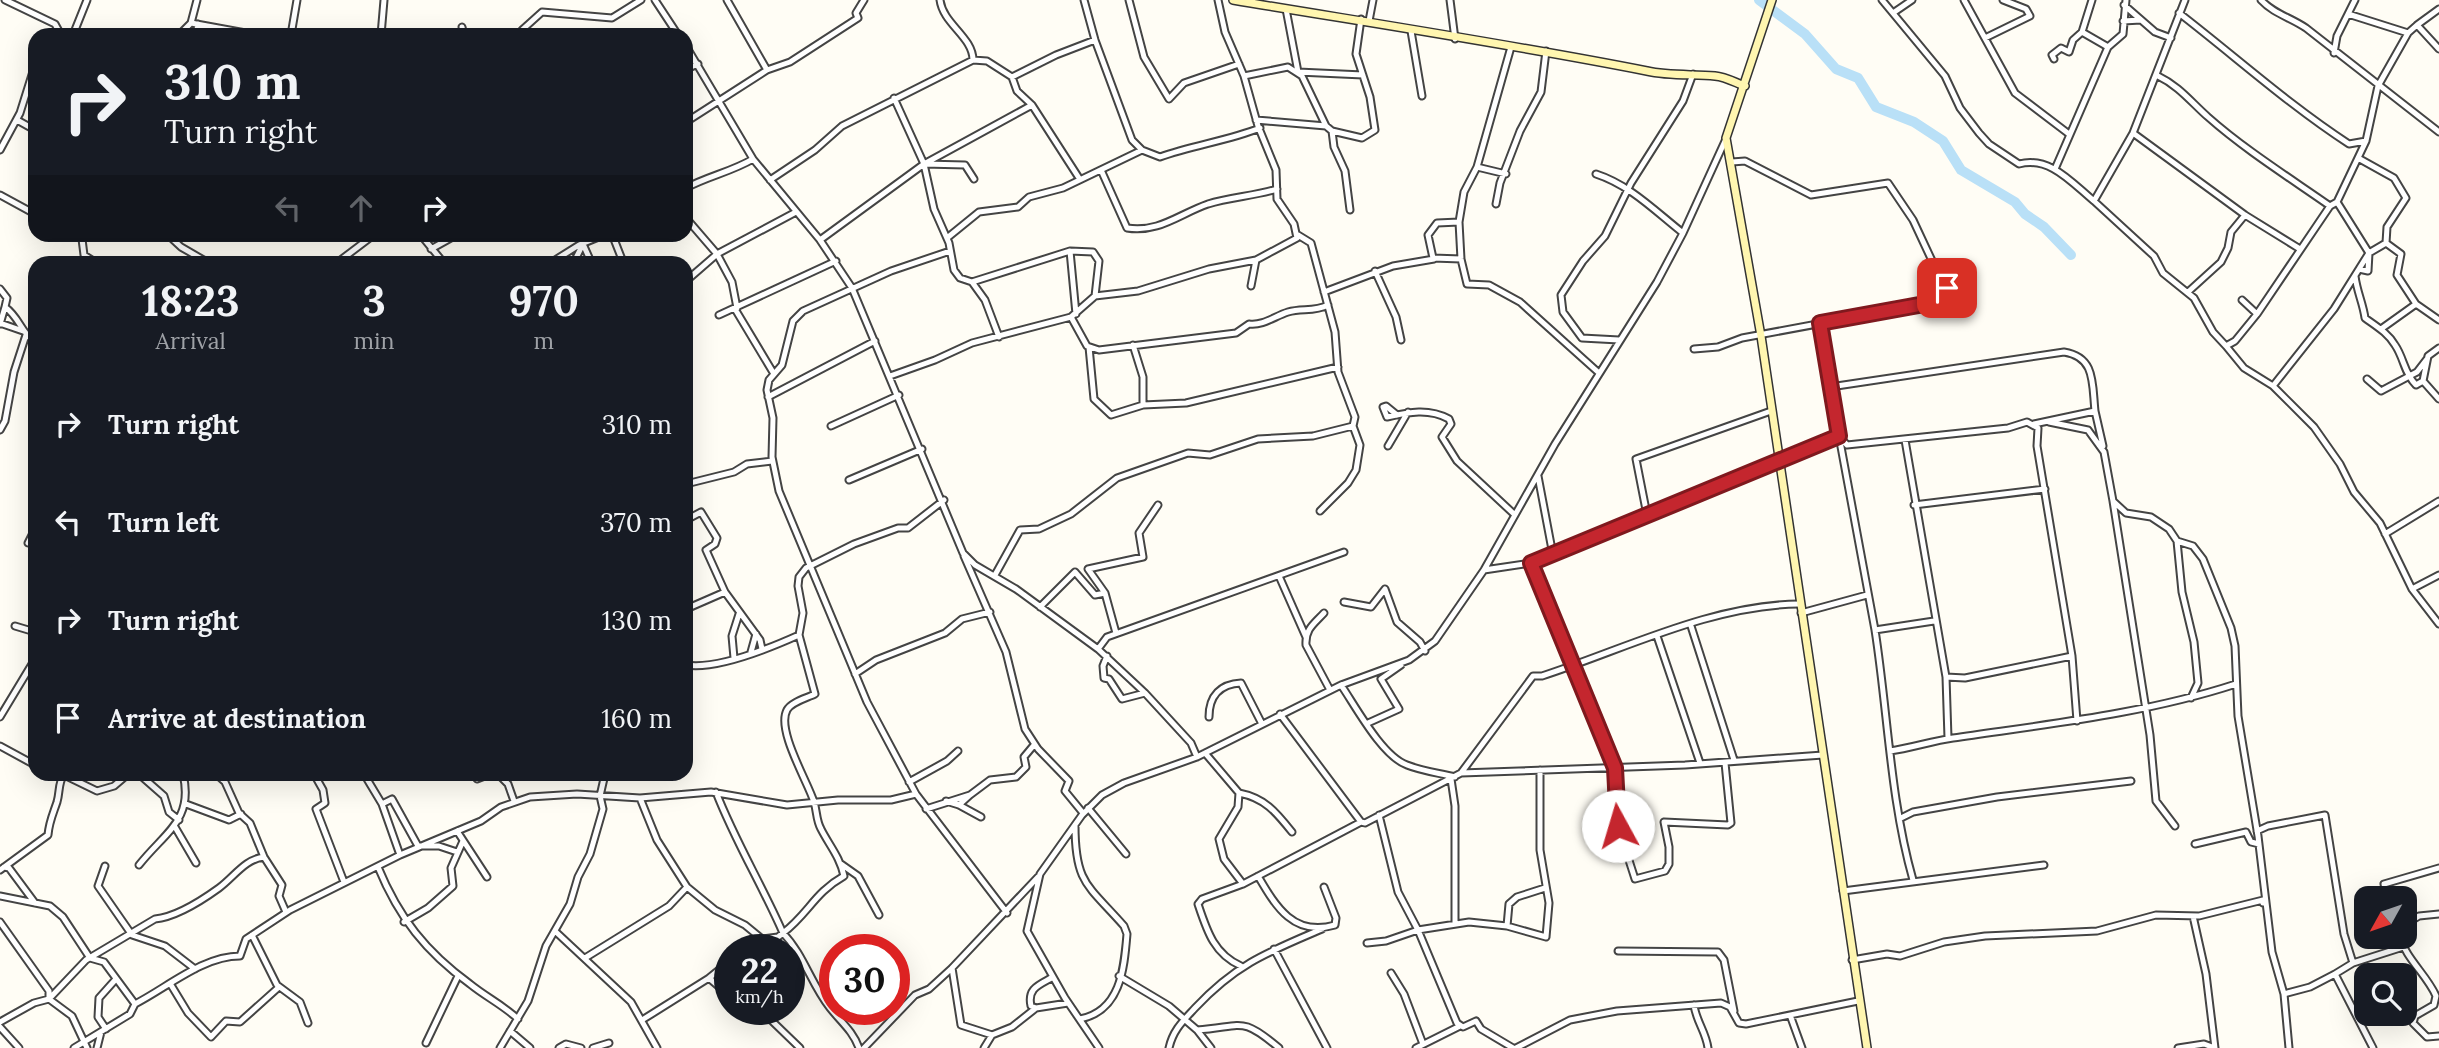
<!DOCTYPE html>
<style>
:root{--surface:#171b24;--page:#242831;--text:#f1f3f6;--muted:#9ea1a6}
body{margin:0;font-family:Lora,serif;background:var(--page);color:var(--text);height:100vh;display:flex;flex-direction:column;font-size:26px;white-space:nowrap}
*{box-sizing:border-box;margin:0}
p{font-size:23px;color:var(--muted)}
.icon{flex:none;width:38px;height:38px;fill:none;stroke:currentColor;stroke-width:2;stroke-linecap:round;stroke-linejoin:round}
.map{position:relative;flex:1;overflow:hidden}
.details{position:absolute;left:28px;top:256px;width:665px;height:525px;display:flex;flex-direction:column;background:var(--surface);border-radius:21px;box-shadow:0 7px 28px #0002}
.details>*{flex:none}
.banner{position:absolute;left:28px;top:28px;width:665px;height:214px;border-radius:21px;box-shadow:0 7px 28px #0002;background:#171b24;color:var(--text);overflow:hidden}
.needle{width:46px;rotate:230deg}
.controls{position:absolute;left:2354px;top:886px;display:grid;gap:14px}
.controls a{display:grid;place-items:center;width:63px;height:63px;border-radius:14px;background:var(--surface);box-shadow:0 7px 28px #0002;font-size:35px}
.speed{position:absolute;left:714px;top:934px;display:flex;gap:14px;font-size:35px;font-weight:700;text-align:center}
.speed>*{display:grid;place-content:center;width:91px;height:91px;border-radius:50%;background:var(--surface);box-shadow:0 7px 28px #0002;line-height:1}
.speed small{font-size:18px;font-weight:400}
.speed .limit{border:10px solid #d22;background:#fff;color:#111}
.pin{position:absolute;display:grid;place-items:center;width:60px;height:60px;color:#fff;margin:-30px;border-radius:14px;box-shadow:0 4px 10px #0006}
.me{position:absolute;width:77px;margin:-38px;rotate:354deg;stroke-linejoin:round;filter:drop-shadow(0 0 5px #0008)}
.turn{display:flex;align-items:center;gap:24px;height:147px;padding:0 21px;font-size:32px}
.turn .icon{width:91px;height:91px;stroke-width:2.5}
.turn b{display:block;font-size:49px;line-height:60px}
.lanes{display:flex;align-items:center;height:66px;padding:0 21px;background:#0003;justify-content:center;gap:35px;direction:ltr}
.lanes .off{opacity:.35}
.eta{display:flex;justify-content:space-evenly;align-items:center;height:119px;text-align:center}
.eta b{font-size:42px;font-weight:700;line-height:49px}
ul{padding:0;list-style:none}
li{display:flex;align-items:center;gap:21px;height:98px;padding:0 21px}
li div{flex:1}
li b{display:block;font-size:26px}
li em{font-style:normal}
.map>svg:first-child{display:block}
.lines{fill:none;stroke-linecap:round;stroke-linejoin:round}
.river{stroke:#b9e0f7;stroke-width:10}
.street-casing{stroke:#444;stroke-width:9}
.secondary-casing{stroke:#333;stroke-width:10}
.street{stroke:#fff;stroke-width:5}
.secondary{stroke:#fff6b0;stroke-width:7}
.route-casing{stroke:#7f191e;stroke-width:18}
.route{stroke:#c4262e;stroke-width:12}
</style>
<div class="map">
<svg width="2439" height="1048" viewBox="0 0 2439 1048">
<rect width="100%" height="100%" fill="#fffdf5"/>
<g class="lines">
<!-- river -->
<path class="river" d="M1759,0L1805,34L1836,69L1858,78L1876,107L1914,122L1943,141L1961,170L2015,202L2025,214L2044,227L2071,255"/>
<!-- street casing -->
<g class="street-casing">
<path id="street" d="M5,0L55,24L61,35
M655,0L678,35
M727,0L767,70
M940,0C943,24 973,37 973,60
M1084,0L1095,40L1132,140L1142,150L1160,157C1193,145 1227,141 1260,128
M1129,0L1144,57L1169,99L1184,83L1239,64
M1450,0L1455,39
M1882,0L1945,76L1960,108L1979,133L1989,144L2019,164C2050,156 2071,182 2094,201
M1964,0L2015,93L2069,134
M2092,0L2082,32L2108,47
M2185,0L2133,133L2094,201L2154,256L2163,273L2194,298L2213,332L2226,346L2235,341L2257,314
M2261,0C2274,14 2290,17 2306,28L2439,132
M2355,0L2348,14L2408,33L2417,25L2439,49
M2124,5L2155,32L2171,38
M1286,9L1298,72L1363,75
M1893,13L1912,0
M2179,13C2236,57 2289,105 2349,144L2366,141L2378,86L2408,33
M1369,21L1373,0
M2123,21L2141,20
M191,23L257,35
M2417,25L2439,9
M462,27L464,35
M1411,31L1422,96
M73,35L87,0
M86,35H113
M179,35L191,23L197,0
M196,35L198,24
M291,35L297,0
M381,35L384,0
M525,35L522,30L542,12L612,18L641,0
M1985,38L2030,16L2026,9L2003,0
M686,46L753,159L820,240L852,288L963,553L975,565L1016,589L1098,649L1145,693L1191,743L1197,757
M2334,53L2337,36L2348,14
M2054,59L2052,55L2061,48L2069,52L2073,40L2082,32
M686,69L698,64
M1244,76L1288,67L1302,76L1326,126L1332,131L1334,147L1345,171L1350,210
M2158,76C2179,86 2191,102 2208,117C2244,149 2290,178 2330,206L2337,202L2366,141
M1012,77L1056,55L1095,40
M894,98L924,164L934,209L949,243L954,270L960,278L972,282L985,300L999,337
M17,120L35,130
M1256,120L1326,126
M686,122L767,70L790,62L858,18L856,13L864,0
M1332,131L1362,138L1375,130L1370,97L1356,54L1361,19
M2133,133L2245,215L2300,249
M0,150L20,113L35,65
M2358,158L2394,178L2406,198L2387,227L2386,243L2401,254L2397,275L2416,304L2439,320
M924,164L965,165L974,179
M1477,167L1506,174
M2055,169L2108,47L2123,34L2126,0
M1101,170L1127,228C1159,233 1179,214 1208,204C1230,197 1255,196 1277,189
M1596,174C1630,185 1655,211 1683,233
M770,180L815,150L842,126L973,60L987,61L1012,77L1017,91L1032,105L1079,178
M686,188C708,176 731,172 753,159
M0,195L35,214
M1496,204L1500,183L1520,131L1541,92L1546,51
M686,218L717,254L796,212
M1459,222L1461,259L1467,284L1489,285L1520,302L1599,373
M73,234L82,239L84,255L95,262
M167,234L181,247L207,262
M420,234L443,262
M612,234L623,262
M1298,235L1311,243L1335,332L1338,372L1355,417L1353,426L1360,445L1356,470L1348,483L1320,511
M947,238L979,212L1018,207L1029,197L1063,188L1142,150
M820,240L924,164L1032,105
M583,244L591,262
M431,249L458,234
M1461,259L1433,258L1428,235L1437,223L1459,222L1464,192L1477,167L1511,47
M338,262L375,234
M552,262L579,245L606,234
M574,262L583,244
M2359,269L2368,271L2369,253L2386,243
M1375,271L1396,317L1401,340
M2355,276C2357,292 2363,303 2365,318C2376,326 2388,333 2395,345C2404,358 2404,373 2416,385L2423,381
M686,281L717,254L732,282L737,308
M972,282L1070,251
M1251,286L1256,260
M0,289L7,298L5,307C19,317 21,332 35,343
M1324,292L1393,266L1434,259
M2188,292L2221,262L2228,248L2231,232L2245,215
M2242,300L2257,314L2330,206
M735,309L774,374
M1076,314L1070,251L1093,252L1099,261L1095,296
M719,315L836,261
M1071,317L1095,296L1138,291L1209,269L1256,260L1297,238L1294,224L1277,199L1276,170L1258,126L1244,76L1225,32L1218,0
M0,323L23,331
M1820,323L1839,436L1847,445L2008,428L2027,422L2038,428L2037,446L2072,656
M0,324L5,307
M2381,329L2416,304
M1619,340L1582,338L1563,312L1561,295L1583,261L1605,236L1631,183L1683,101L1693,74
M2226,346L2244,368L2273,386L2314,427L2340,464L2354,492L2380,523L2412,589L2439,624
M1089,347L1094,399L1111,415L1143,405V377L1133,345
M2439,348L2428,356L2423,381L2439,399
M1694,349L1718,347L1742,338L1941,301L1948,295L1913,220L1888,183L1811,195L1745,161L1732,162
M890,376L935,360L972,343L1071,317L1087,346L1099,350L1236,333L1249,324C1263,326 1275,316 1288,312C1302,308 1314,312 1328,305
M2367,379L2381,391L2417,372L2427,359
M2273,386L2334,309L2369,253L2337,202
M1830,387L2064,352C2096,357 2092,384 2095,411L2034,424
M768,397L875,341
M1143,405L1186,403L1338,367
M2095,411L2103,446
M1397,415L1386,406L1383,407L1387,417C1409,412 1429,408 1449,419L1451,424L1442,437L1457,461L1515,515
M2049,422L2088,430L2104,452L2113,501L2126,513L2151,517L2169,529L2177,541L2193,546L2203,559L2231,628L2235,646L2238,716L2258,836L2272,952L2284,994L2289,1048
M831,426L899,395
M0,430L5,421L14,372L26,335
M1905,440L1946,677L1965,678L2072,656L2077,721
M1388,446L1408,412
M1538,476L1553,555
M849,480L922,449
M686,484L734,472L747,464L772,461
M2113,501L2150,735L2156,801L2175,826
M1914,505L2045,489
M1647,515L1636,459L1771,411
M686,520L701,512L717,538L715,544L706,550L725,592L760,640L762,649
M2385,534L2439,501
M2177,541L2182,592L2194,642L2198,683L2191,698
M28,543L35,529
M964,556L1006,652L1025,729L1038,749L1069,781L1065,791L1083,813
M1531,563L1615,768L1618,826L1635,879L1665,871L1669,864V847L1664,822L1728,825L1731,823L1725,763
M1484,570L1531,563L1553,555L1839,436L1875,630L1934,621
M995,575L1020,530L1039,529L1071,514L1117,478L1188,453L1210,455L1258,439L1313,436L1353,426
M1279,576L1306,637
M2412,589L2439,575
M1344,602L1371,607L1385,589L1397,622L1420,642L1425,651
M1040,607L1075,572L1095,595L1105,593
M686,609L725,592
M1324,613C1314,624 1305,629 1306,645L1330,690
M1801,613L1867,595
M15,626L35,632
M1691,626L1734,760
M1875,630C1888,713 1890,799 1913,880
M1116,633L1105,593L1088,569L1143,557L1139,533L1158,505
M1657,636L1700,763
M1098,649L1107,637L1344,552
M751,652L756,634
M1107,656L1103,666L1104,678L1109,679L1122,699L1145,693
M734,658L732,636L739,614
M686,665C717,670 770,648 799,635
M855,674L876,660L945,633L962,619L990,612
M1946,677L1948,738
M1341,685C1356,707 1382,756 1407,765C1422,771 1439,773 1455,777
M1280,714L1361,822L1365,823L1461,773L1533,676H1542C1625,649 1711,605 1799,604
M0,717L35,659
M1209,717C1209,695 1221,684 1241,683L1262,724
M1368,723L1399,709L1381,679L1401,665
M0,746L35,765
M1890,751C1911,748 1932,741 1953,738C2048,724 2144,714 2236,684
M1205,753L1239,793
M1461,773L1685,765L1823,755
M62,774L97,791L114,786L128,774
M139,774L164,796L169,812L179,820
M216,774L225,782L239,813L250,823L264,857L282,885L279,896L286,912
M314,774L323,790L325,803L316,809L344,882
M364,774L382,804L400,855L481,821L501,807L530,797L577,794L640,798L711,792L787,805L838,800H891L916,794L1007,913
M473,774L477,779L490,774
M498,774L508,784L514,801
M1451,779L1455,806V924
M909,782L947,761L958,751
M716,792C735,841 762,885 783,933C809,913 814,893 844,876C840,857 829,845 821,829C816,820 817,811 814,802C808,782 776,730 787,710C791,702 807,698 815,694L799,635L803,613L798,586L799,577L806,568L854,544L898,528H908L944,500
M916,794L867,702L779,491L772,457L773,418L767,390L769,380L782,365L793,321L803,311L891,271L950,251
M970,795L990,780L1016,777L1026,767L1024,757L1034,745
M640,798L657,840L687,887L715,910L745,925L762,939L778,937L783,933C804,955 811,984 830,1008C841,1022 853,1031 859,1048
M186,804L229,820L241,814
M382,804L392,799L418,846H439L457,852
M959,805L981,817
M1088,808L1126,854
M926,809L970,795L959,805L946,801
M1379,815L1398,892L1418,930L1457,1023L1463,1027L1476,1021L1481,1029L1513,1048
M1901,818L1913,812L1997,797L2131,781
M1075,825C1075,884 1088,885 1124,926L1127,934C1124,971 1120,1011 1080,1019
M175,827L196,863
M457,831L487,877
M2257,831L2268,826L2325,815L2344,934L2353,963
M2195,844L2246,832L2251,842L2259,844
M841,864L858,876L879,915
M139,865C165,832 194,820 183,774
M105,866L98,886L132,935L165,946L195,969
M4,867L9,868L35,903
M378,867C399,918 426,952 470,984C486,997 503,1005 518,1019
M0,870L48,835C49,822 53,814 57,802C60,792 58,783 64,774
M1258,876C1276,907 1294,937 1335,925L1336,918L1324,887
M1243,884L1224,859L1219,839L1238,807L1239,793C1265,798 1276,812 1292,832
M1843,891L2044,865
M0,896L50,906L63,917L90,958L104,962L135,1004
M2387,898L2384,884L2439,868
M2193,916L2206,974L2215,1048
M0,922L49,991V999L72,1016L87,1048
M404,922L428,908L453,886L451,868L463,841
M2404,925L2419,916L2439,914
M1507,926L1509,904L1517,897L1545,888
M556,932L631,1002L657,1048
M252,935L277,985L300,1002L308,1023
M2400,936C2405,958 2427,975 2436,996L2434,1005L2415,1016L2413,1023L2427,1037L2439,1036
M1367,943L1386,941L1418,930L1469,922L1507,926L1546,937L1549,903L1540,850V770
M1274,949L1327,1048
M745,950L762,939
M1618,951L1718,952L1724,960L1734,1011
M585,958L669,906L687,887
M1852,960L1887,954L1900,956L1944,942L1985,936L2097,931L2156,915L2199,916L2263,900V903
M1241,966C1214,954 1207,931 1198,904L1202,899L1243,884L1361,822
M952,968L961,1025L992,1035
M1391,973L1404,994L1423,1044
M2335,974L2353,963L2403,947
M1119,976L1169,1006L1197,1030C1243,1027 1240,1015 1279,1048
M709,978L730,961
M171,985L188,1013L211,1037L226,1021L240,1022L279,987
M2284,994L2310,987L2335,974L2373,1048
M1694,1005C1696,1021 1706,1032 1708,1048
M1036,1008L1031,1006C1027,988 1039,985 1053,977
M745,1010L771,1020L800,1048
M1790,1015L1802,1048
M642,1020L709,978L730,996
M0,1022L34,1003L49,999L86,960L155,919C176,917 201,901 219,888C234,877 245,859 264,857
M0,1027L19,1048
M106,1029L98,1017L99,998L116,979
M1197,1030L1211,1048
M510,1031L530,1048
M426,1043L458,976
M74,1048L130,1014L135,1004C168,987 203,956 240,956L246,939L290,910L400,855
M97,1048L101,1032
M500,1048L528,1001L546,946L570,904L578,877L590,854L603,809L600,796L605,774
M559,1048L566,1044L581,1048
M593,1048L609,1043
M864,1048L915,995L929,989L952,968L1038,877
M984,1048L992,1035L1012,1027L1036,1008L1068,1003
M1099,1048L1065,998L1027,931L1040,874L1082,815L1102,795L1124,783L1197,757L1341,685L1409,660L1435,641L1484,570L1555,444L1657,282L1683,233L1725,141
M1169,1048C1173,1030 1183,1021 1195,1008C1236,964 1268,952 1322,929
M1416,1048L1460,1026
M1516,1048L1570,1020L1617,1011L1721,1003L1730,1007L1739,1023L1746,1024L1858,1001
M2178,1048L2204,1044L2215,1048"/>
</g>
<!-- secondary casing -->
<g class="secondary-casing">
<path id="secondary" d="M1233,0C1371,23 1510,44 1647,71C1669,76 1693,74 1715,76C1726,77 1736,83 1745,86
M1772,0L1726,138L1761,336L1867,1048"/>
</g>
<!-- street -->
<use href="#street" class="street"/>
<!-- secondary -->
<use href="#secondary" class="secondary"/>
</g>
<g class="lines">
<!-- route casing -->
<g class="route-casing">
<path id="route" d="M1618,826L1615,768L1531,563L1839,436L1820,323L1941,301L1948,295L1947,288"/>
</g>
<!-- route -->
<use href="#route" class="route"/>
</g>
</svg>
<div class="controls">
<a><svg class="needle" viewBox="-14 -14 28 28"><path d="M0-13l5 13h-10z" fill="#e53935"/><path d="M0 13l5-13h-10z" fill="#9ea1a6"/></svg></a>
<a><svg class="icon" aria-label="search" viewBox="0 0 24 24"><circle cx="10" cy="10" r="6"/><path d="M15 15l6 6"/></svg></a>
</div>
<div class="speed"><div>22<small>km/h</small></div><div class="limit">30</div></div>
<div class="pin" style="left:1947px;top:288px;background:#d93025"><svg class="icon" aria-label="arrive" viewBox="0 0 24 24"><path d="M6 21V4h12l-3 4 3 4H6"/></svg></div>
<svg class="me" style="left:1618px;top:826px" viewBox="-20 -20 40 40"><circle r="19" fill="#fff"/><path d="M0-13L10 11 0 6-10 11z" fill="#c4262e"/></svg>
<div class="banner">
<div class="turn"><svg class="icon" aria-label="right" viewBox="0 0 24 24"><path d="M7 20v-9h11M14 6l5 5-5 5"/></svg><div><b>310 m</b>Turn right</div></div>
<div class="lanes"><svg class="icon off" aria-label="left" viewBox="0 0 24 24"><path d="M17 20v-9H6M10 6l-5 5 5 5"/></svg><svg class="icon off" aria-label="ahead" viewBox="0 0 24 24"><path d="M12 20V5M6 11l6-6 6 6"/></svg><svg class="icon" aria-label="right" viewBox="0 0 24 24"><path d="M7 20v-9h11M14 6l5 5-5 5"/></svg></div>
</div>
<section class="details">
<div class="eta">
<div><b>18:23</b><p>Arrival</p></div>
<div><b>3</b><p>min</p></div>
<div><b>970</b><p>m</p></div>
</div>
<ul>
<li><svg class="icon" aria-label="right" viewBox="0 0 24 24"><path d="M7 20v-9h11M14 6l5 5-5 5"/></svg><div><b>Turn right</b></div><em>310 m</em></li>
<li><svg class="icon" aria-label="left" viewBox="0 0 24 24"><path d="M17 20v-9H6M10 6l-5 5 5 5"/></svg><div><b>Turn left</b></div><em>370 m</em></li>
<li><svg class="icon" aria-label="right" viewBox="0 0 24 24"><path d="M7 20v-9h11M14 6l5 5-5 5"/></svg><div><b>Turn right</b></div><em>130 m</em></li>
<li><svg class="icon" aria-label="arrive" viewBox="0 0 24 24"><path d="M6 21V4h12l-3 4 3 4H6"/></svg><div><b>Arrive at destination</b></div><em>160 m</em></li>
</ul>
</section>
</div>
